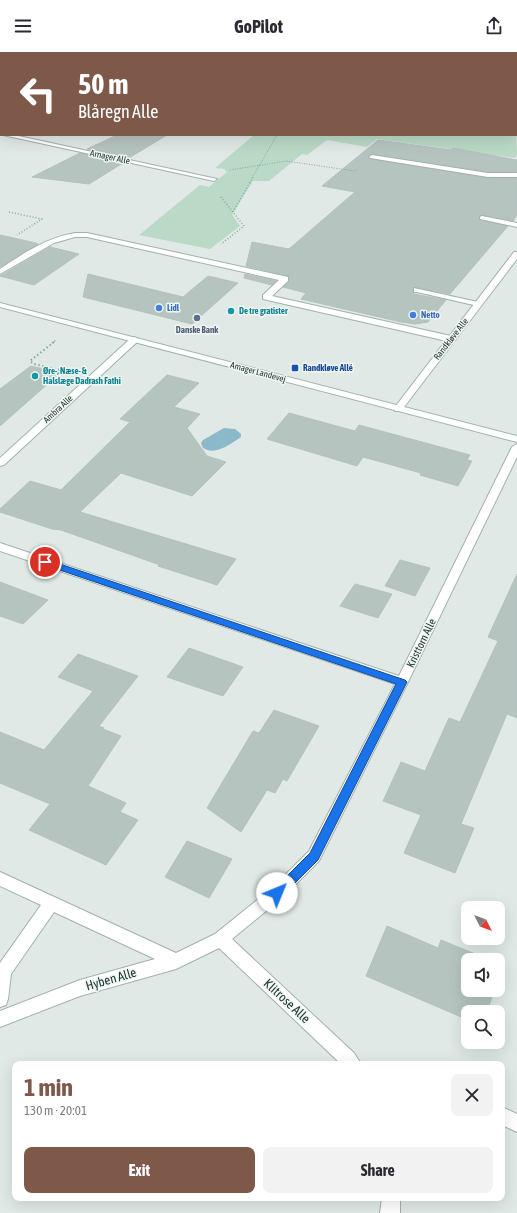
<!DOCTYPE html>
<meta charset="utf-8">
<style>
:root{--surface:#fff;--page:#f2f2f3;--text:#2b2b33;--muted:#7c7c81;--accent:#7e5949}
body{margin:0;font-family:"Asap Condensed",sans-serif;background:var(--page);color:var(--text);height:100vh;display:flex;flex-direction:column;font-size:15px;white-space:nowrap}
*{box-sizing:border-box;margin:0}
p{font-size:13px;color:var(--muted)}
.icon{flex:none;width:22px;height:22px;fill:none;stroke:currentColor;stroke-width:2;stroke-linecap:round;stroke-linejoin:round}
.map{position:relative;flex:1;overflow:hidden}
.side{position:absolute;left:12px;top:1009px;width:493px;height:140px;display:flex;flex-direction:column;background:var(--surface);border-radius:8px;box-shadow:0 4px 16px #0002}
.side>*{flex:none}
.top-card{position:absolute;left:0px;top:0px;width:517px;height:84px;box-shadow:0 4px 16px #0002;background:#7e5949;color:#fff;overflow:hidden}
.needle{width:26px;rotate:132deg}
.tools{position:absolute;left:461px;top:849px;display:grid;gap:8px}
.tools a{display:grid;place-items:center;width:44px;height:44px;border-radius:8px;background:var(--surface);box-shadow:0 4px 16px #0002;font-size:20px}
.pin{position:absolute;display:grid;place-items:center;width:34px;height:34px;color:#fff;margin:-17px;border:2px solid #fff;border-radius:50%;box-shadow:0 1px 4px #0007}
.me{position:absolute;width:44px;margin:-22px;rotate:45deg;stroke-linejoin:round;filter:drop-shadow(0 0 3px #0008)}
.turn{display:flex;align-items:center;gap:14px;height:84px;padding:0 12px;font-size:18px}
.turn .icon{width:52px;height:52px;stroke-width:2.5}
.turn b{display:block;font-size:28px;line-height:34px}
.round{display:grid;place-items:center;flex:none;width:42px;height:42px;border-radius:8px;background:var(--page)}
.overview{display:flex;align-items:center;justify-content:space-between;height:68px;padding:0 12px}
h1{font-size:24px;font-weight:700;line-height:30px;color:var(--accent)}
.cta{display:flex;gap:8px;margin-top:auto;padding:8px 12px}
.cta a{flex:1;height:46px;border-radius:8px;background:var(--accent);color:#fff;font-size:16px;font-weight:700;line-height:46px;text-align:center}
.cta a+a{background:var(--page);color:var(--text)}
header{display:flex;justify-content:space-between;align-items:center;height:52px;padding:0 12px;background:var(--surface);font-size:18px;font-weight:700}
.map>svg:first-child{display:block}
.green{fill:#bad9c6}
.water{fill:#8cb9ca}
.building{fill:#b6c4bf;stroke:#b3c2be}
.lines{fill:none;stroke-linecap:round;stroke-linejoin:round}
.lane-casing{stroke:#a3b0ad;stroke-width:2}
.street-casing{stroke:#a3b0ad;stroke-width:2}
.secondary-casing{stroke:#a0b4af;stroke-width:2}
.path-far2{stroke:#83aaa2;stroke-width:1;stroke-dasharray:1 1.5;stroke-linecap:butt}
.path-far1{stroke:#83aaa2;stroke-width:1.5;stroke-dasharray:1 2;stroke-linecap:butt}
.path{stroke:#83aaa2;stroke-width:2;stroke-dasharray:1.5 2.5;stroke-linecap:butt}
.lane{fill:#fff;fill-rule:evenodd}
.street{fill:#fff;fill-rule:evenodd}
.secondary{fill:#fff;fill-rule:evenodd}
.route{fill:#1a73e8;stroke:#114b97}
.shop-dot{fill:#3f7fe0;stroke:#f0f6f4;stroke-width:1.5}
.culture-dot{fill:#0f9aa8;stroke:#f0f6f4;stroke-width:1.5}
.service-dot{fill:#5c6f8a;stroke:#f0f6f4;stroke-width:1.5}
.transit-dot{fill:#1a4fb4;stroke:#f0f6f4;stroke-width:1.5}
.labels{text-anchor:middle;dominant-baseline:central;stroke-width:3;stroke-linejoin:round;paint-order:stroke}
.far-street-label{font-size:9px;fill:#223834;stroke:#f0f6f4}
.far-shop-label{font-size:9px;font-weight:bold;fill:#366cbe;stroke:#f0f6f4;text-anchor:start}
.far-culture-label{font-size:9px;font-weight:bold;fill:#0d838f;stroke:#f0f6f4;text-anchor:start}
.far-service-label{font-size:9px;font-weight:bold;fill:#4e5e75;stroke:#f0f6f4}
.far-transit-label{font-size:9px;font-weight:bold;fill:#164399;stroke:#f0f6f4;text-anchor:start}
.street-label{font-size:11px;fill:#223834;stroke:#f0f6f4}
.near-street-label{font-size:13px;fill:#223834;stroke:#f0f6f4}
</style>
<header><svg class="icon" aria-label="menu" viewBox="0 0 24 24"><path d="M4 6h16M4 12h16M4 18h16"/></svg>GoPilot<svg class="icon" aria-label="share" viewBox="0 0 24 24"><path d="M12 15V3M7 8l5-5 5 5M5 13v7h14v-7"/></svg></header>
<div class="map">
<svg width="517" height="1161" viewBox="0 0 517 1161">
<rect width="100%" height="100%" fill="#e0e9e6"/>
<!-- green -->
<path class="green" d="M516,75L517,103L515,106L377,87L367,95L327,88L307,103L302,102L269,129H253L232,163L240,174L210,197L139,183L200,133L209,135L227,120L224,117L215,116L254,83H516Z"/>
<!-- water -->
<path class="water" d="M224,376L235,377L241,382V385C230,392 216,404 203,396L201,391L203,388Z"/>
<!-- building -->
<path class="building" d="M117,83H167L129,106L87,97Z
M378,88L451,98L453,96L517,108V120H488L372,102L368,105L370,107L488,126H517V163L513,169L482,163L479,164L480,168L508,174L450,242L413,235L414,242L446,248L428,270L415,272L401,270L301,247L306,241L283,235L290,229L288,224L246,214L252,190L289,197L355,140L322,134Z
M80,101L123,111L89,132L32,125Z
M0,183L36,191L38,192L0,215Z
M50,195L79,202L34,233L0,224Z
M88,222L183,245L208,224L238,231L192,272L83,245Z
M245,222L276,229L272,233L244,226Z
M31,314L60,321L0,374V337Z
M167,323L199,331L174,355L200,362L187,376L207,404L226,410L192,444L121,421L80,460L236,507L217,533L158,514L160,513L61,478L52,477L0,460V457L30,429L61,438L130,370L120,367Z
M289,361L355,379L359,373L470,403L467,408L472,409L458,434L420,423L421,421L363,405L357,414L267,387Z
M400,508L430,516L415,544L385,534Z
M517,522V666L507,662L461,772L474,776L455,821L404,801L421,763L383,749L401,710L425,719L449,666L460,670L498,589L488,585Z
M0,530L48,548L23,572L0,564Z
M355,532L392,542L378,566L340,554Z
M189,596L243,615L223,644L167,625Z
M78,602L138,624L99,674L104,676L103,677L121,684L88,734L126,751L120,760L138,768L106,813L29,778L50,752L0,731V680L44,698L93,639L58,625Z
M274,658L319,674L287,729L283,727L275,741L267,738L241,780L207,756L253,679L259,681Z
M187,789L232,807L209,846L165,825Z
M387,874L438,896L441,888L490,908H468V938H494L487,960H468V968L366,924Z"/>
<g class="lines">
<!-- lane casing -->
<g class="lane-casing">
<path id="lane" d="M482,164L517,171V175L480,167V165Z
M75,181H87L288,225V229L272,244L451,284L455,287L451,290L263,247V243L279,228L87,185H75L54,191L0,222V217C24,201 46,186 75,181Z
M414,236L478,250L482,252L478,254L417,240H414Z"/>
</g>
<!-- street casing -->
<g class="street-casing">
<path id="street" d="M16,0H25V1H16Z
M225,0H235V1H225Z
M516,44H517V48H516Z
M3,83H14L217,127L214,129Z
M372,103L488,121H517V125H488L370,106L369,105Z
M514,200H517V207L401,359H395V355Z
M134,285L137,286V290L4,413L0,414V406L131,286Z
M517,392V405L408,630L319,809L282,846L232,887L354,1001L361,1012H341L219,896L176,917L80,944L0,975V959L80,928L155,907L54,860L11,922L8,947L6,953L0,955V911L41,853L0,834V820L176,901L215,882L272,836L309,799L395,632L0,499V491L399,624L512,395Z
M502,1055L517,1062V1080L502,1073Z
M382,1146H400V1161H380Z"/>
</g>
<!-- secondary casing -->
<g class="secondary-casing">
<path id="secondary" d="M0,4H1V6H0Z
M0,251L517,384V390L0,255Z"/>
</g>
<!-- path-far2 -->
<path class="path-far2" d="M230,118L286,109L355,119L357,117
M252,126L277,83"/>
<!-- path-far1 -->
<path class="path-far1" d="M221,145L244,174L221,192
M9,160L42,167L17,183
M233,160L253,125
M52,291L56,288"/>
<!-- path -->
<path class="path" d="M54,290L30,309L34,312L68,320"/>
<!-- lane -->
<use href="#lane" class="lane"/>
<!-- street -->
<use href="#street" class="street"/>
<!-- secondary -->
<use href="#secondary" class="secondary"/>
</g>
<!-- route -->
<path class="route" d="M45,507L405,628L407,630L318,808L281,845L277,847L273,845L271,841L273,838L310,801L396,632L42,512L40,510Z"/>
<!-- markers -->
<g class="shop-dot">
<circle cx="159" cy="256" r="4"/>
<circle cx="413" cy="263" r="4"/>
</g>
<g class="culture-dot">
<circle cx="231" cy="259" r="4"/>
<circle cx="35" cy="324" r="4"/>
</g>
<circle class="service-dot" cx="197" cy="266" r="4"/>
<rect class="transit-dot" x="291" y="312" width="8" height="8" rx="2"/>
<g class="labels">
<!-- far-street labels -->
<g class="far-street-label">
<text transform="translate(110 105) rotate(12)">Arnager Alle</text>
<text transform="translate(451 287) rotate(-52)">Randkløve Alle</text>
<text transform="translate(258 320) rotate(15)">Amager Landevej</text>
<text transform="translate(58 357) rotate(-43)">Ambra Alle</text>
</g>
<!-- far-shop labels -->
<g class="far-shop-label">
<text x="167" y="256">Lidl</text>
<text x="421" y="263">Netto</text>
</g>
<!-- far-culture labels -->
<g class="far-culture-label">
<text x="239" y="259">De tre gratister</text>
<text x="43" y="319">Øre-, Næse- &amp;<tspan x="43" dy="10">Halslæge Dadrash Fathi</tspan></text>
</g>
<!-- far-service labels -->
<g class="far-service-label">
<text x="197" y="278">Danske Bank</text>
</g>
<!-- far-transit labels -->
<g class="far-transit-label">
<text x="303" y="316">Randkløve Allé</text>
</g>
<!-- street labels -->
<g class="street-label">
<text transform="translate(421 591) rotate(-64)">Kristtorn Alle</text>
</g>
<!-- near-street labels -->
<g class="near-street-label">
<text transform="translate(111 927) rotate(-16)">Hyben Alle</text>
<text transform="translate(287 949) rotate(43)">Klitrose Alle</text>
</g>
</g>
</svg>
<div class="tools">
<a><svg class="needle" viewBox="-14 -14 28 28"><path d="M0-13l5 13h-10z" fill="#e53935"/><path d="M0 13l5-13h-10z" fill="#7c7c81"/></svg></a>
<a><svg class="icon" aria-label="sound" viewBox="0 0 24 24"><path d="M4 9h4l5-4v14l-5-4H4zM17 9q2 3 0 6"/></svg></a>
<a><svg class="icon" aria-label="search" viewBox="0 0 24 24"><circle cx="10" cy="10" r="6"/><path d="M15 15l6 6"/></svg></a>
</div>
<div class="pin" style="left:45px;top:510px;background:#d93025"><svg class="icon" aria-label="arrive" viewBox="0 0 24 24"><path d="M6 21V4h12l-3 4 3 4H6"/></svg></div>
<svg class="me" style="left:277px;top:841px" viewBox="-20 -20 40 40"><circle r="19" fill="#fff"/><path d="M0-13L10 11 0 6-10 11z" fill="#1a73e8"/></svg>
<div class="top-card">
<div class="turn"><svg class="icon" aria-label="left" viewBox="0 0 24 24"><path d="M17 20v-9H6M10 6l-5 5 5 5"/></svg><div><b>50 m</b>Blåregn Alle</div></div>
</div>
<section class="side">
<div class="overview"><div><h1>1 min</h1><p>130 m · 20:01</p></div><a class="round"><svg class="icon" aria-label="close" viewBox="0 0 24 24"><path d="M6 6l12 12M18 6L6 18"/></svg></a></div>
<div class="cta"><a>Exit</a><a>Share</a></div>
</section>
</div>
